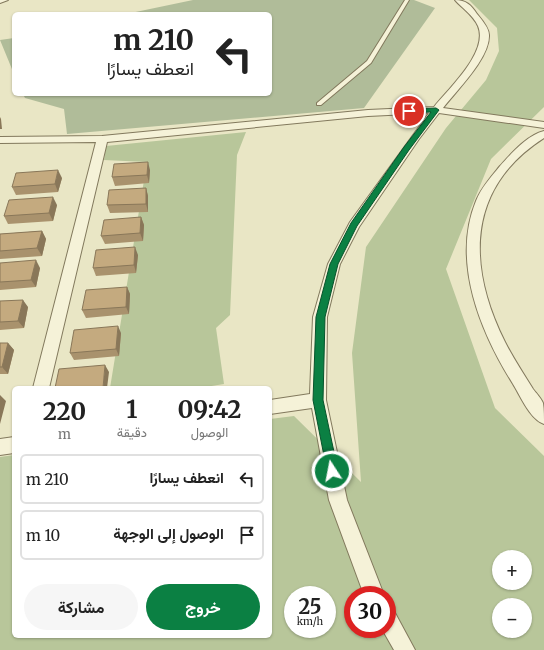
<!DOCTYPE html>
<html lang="ar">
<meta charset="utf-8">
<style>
:root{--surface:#fff;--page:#f6f6f6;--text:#222;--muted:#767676;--line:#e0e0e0;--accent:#0b8043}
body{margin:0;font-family:Merriweather,Vazirmatn,serif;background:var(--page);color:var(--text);direction:rtl;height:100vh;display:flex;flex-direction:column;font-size:15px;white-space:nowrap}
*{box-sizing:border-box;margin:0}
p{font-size:13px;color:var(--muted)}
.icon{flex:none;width:22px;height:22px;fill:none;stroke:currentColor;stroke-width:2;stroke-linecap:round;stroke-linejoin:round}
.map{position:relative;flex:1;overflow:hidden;direction:ltr}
.sheet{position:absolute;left:12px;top:386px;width:260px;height:252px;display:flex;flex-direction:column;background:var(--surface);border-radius:6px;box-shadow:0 1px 3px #0004;direction:rtl}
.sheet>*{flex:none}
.top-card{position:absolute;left:12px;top:12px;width:260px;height:84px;border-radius:6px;box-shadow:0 1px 3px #0004;direction:rtl;background:#fff;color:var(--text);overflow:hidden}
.controls{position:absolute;left:492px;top:550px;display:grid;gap:8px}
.controls a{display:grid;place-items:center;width:40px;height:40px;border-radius:50%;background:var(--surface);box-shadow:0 1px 3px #0004;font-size:20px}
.speed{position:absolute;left:284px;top:586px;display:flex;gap:8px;font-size:20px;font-weight:700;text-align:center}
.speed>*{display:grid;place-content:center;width:52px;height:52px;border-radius:50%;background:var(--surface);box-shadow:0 1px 3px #0004;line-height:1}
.speed small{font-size:10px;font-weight:400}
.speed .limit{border:6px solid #d22;background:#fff;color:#111}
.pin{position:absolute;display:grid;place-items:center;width:34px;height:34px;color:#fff;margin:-17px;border:2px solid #fff;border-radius:50%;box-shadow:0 1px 4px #0007}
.me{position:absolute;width:44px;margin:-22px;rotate:349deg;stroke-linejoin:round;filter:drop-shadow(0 0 3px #0008)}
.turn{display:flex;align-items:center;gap:14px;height:84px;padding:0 12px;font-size:18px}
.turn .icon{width:52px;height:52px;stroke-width:2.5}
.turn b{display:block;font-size:28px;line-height:34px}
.eta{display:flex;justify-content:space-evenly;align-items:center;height:68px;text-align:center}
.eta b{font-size:24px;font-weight:700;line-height:28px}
.cta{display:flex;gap:8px;margin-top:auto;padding:8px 12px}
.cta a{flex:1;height:46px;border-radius:24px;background:var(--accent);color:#fff;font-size:16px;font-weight:700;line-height:46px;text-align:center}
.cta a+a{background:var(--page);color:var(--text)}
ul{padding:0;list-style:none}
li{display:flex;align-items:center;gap:12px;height:50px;margin:0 8px 6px;padding:0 4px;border:2px solid var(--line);border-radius:6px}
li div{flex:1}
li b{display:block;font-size:15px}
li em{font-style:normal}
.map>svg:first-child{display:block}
.green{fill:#b8c69a;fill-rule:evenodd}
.cemetery{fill:#b0bc99}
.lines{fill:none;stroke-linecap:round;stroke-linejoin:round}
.service-casing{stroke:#82795d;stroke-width:2}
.minor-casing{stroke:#82795d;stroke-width:2}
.service{fill:#f5f2d8;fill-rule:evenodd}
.minor{fill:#f5f2d8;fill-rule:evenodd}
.wall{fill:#a9926d}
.shaded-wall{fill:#897759}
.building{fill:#c4aa7f;stroke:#897759}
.route{fill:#0b8043;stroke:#07532c}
</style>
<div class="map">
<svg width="544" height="650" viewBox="0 0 544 650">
<rect width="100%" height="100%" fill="#e9e6c5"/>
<!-- green -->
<path class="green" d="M469,0H544V107L491,159L446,269L495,408L544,456V650H0V457L14,455V636H270V419L294,416L361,482L352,353L366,247L446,128L486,80L499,51L497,28ZM499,557H525V583H499ZM293,595H327V629H293ZM353,595H387V629H353ZM499,605H525V631H499Z
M246,132L237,155L230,315L216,328L224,384L199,388H110L147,162L104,160L106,146Z"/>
<!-- cemetery -->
<path class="cemetery" d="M193,0H414L435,8L364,108L67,134L64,109L25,98L23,94H270V14H126Z
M14,38V74L0,40Z"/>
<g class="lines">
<!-- service casing -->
<g class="service-casing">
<path id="service" d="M405,0H409L371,63L321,105H317V103L367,61Z"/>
</g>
<!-- minor casing -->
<g class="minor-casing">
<path id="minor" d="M0,0H8L0,3Z
M455,0C466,0 471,5 477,14C482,20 489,28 489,35C490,58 457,90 443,108L544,122V128L439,113L419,139L359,227L340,264L327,317L326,400L347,500L384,595H364L329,500L312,408L270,414V400L310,394L313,317L328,264L350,222L429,113L368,116L107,142L49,388H33L96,142L0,143V137L102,136L368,110L434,107C449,88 489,52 478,26C473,15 463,9 455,0Z
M544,131V138C466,188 467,266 505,342C513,358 523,373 533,389C536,393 541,398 543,403C544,409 544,418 544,424C530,419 521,397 513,384C481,333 451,262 476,201C481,188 491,177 500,166C511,154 527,135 544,131Z
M14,437V453L0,455V439Z
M387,608L394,611L415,650H394L382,629H387Z"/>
</g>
<!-- service -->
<use href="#service" class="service"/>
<!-- minor -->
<use href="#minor" class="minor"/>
</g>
<!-- wall -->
<path class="wall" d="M150,170L149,183L115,186L112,177Z
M62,178L58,192L16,195L12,187Z
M146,188L148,196V212L110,213L107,205Z
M57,205L53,221L8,224L4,216Z
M141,217L144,225L143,241L105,244L101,236Z
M42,231L46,239L42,256L0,259V234Z
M138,255L136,273L96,276L93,268Z
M0,263L40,268L36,287L0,290Z
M127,287L130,294L129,314L86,318L82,310Z
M0,301L28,307L24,328L0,330Z
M121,333L119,356L74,360L70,353Z
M0,343H8L14,350L8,374H0Z"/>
<!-- shaded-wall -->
<path class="shaded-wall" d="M0,117L1,119L2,129H0Z
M148,162L150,170L149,183L147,175Z
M58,170L62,178L58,192L55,184Z
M146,188L148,196V212L146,204Z
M53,197L57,205L53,221L49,213Z
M141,217L144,225L143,241L140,233Z
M42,231L46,239L42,256L37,248Z
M135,247L138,255L136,273L134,265Z
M36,260L40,268L36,287L31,280Z
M127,287L130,294L129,314L126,307Z
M23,300L28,307L24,328L18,321Z
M118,326L121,333L119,356L116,349Z
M8,343L14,350L8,374L2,367Z
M105,365L109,372L107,388H103Z
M0,395L6,401L0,424Z"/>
<!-- building -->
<path class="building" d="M148,162L147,175L112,177L114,164Z
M58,170L55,184L12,187L16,173Z
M146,188V204L107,205L109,190Z
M53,197L49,213L4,216L9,200Z
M141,217L140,233L101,236L104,220Z
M42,231L37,248L0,251V234Z
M135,247L134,265L93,268L96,250Z
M36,260L31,280L0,282V263Z
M127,287L126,307L82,310L86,290Z
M23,300L18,321L0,322V301Z
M118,326L116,349L70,353L74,330Z
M0,343H8L2,367H0Z
M105,365L103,388H55L59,369Z"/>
<!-- route -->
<path class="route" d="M436,108L439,110L409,150L357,226L338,264L325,317L323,400L338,471L336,475L332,477L329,475L327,471L313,400L316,317L330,264L351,223L404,147L431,112L409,113L406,111L409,109Z"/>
</svg>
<div class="controls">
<a>+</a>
<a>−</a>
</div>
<div class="speed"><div>25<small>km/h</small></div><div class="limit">30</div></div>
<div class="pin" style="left:409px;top:111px;background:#d93025"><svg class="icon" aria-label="arrive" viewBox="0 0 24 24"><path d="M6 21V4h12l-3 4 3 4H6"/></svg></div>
<svg class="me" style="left:332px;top:471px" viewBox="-20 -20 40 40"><circle r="17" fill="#0b8043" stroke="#fff" stroke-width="3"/><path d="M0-11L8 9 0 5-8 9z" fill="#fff"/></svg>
<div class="top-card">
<div class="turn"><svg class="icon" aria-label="left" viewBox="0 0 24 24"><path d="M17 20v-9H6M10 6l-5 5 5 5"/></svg><div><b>210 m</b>انعطف يسارًا</div></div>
</div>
<section class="sheet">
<div class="eta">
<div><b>09:42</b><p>الوصول</p></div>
<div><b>1</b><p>دقيقة</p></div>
<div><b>220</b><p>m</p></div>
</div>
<ul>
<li><svg class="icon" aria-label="left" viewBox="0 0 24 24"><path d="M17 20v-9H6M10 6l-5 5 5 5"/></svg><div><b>انعطف يسارًا</b></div><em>210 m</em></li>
<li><svg class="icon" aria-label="arrive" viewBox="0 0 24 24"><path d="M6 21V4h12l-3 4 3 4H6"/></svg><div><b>الوصول إلى الوجهة</b></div><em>10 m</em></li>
</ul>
<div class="cta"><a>خروج</a><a>مشاركة</a></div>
</section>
</div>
